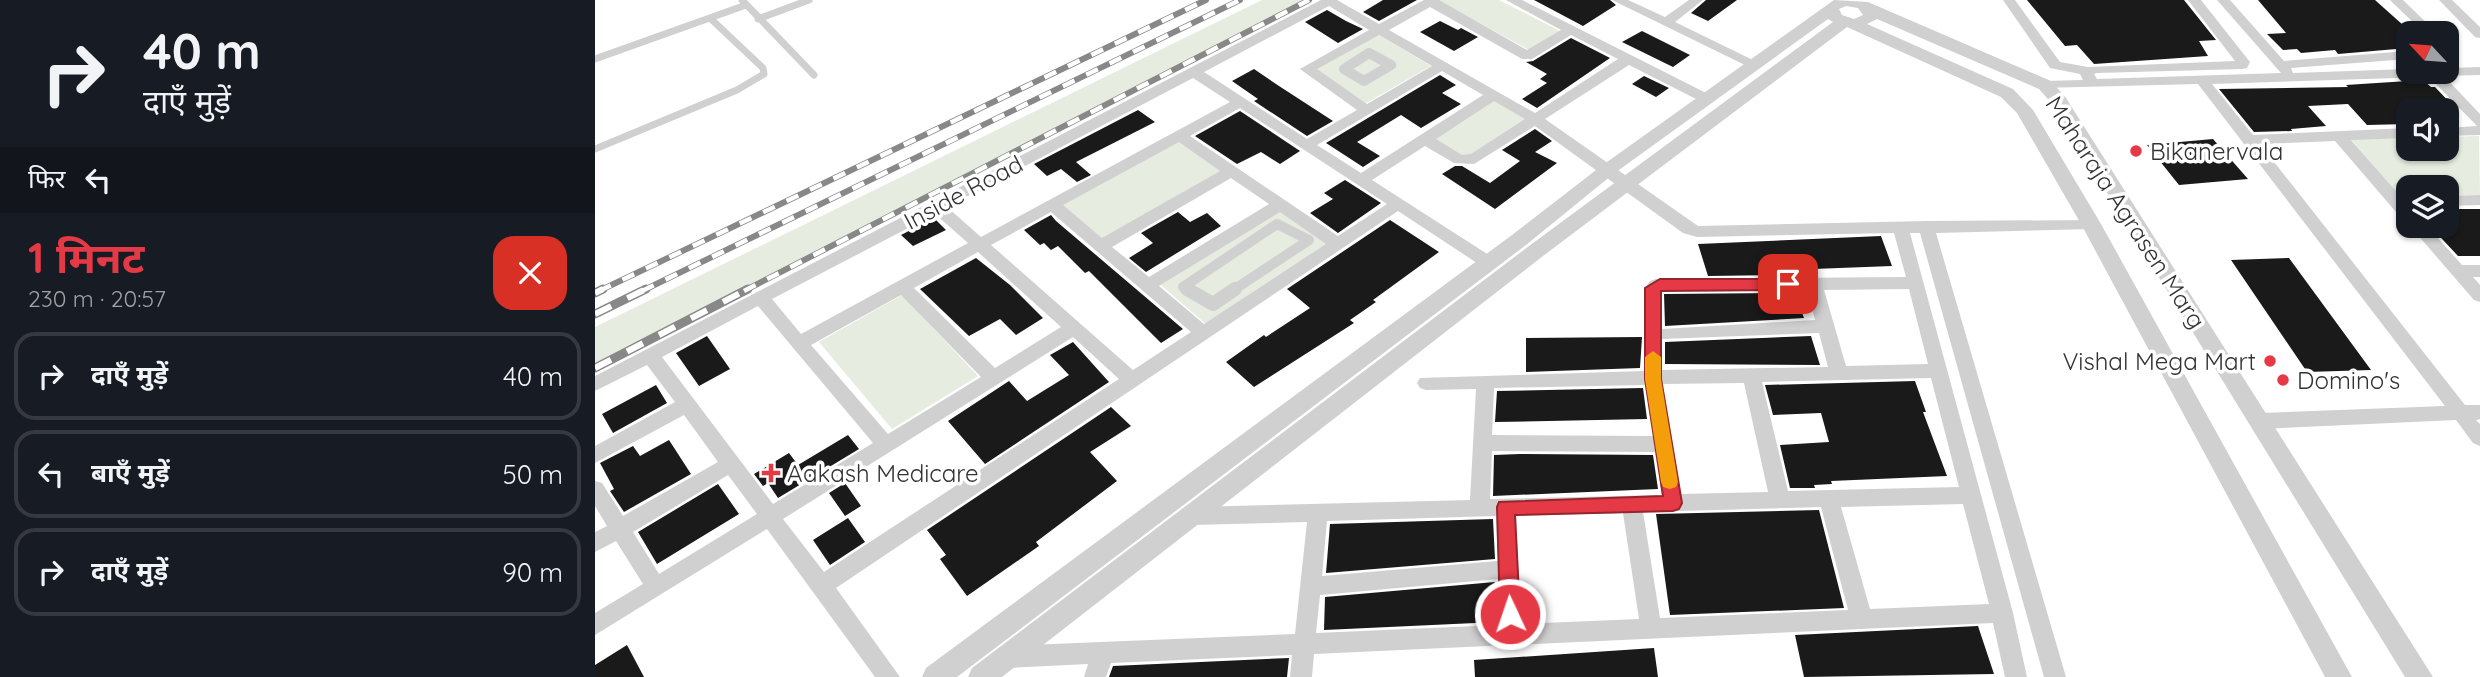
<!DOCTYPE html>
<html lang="hi">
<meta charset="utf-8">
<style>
:root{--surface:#171b24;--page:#20242c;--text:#f1f3f6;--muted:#9ea1a6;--line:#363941;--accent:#e63946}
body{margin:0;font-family:Quicksand,"Noto Sans Devanagari",sans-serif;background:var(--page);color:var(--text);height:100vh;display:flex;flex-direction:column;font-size:26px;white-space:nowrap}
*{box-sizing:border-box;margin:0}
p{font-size:23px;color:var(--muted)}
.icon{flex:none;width:38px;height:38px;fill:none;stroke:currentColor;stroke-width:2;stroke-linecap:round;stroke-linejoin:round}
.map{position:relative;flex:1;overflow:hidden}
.panel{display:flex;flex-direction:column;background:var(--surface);width:595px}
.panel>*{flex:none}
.guide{background:#171b24;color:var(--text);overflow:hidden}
.needle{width:46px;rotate:296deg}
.buttons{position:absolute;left:1801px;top:21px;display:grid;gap:14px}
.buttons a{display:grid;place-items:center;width:63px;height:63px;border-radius:14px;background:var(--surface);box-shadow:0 2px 5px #0004;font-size:35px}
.pin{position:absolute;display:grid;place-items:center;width:60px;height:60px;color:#fff;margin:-30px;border-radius:14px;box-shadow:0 4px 10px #0006}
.me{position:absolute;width:77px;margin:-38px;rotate:357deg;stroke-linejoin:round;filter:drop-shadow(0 0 5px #0008)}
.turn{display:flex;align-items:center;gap:24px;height:147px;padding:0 28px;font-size:32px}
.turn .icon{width:91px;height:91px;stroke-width:2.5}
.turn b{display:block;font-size:49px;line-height:60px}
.then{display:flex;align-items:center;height:66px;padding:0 28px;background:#0003;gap:14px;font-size:26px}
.round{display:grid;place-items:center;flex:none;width:74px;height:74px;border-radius:21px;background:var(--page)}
.headline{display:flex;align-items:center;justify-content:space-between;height:119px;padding:0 28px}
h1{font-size:42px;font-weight:700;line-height:52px;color:var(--accent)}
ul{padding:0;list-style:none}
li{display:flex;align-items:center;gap:21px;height:88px;margin:0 14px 10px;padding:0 14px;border:4px solid var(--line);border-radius:21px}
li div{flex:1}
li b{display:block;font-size:26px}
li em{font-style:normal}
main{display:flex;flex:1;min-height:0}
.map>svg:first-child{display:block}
.green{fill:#e6ecdf}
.building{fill:#1a1a1a}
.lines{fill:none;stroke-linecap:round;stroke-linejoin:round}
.service{stroke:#d0d0d0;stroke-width:7}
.pedestrian-far1{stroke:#d0d0d0;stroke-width:10}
.pedestrian{stroke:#d0d0d0;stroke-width:14}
.minor{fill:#d0d0d0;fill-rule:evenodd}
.tertiary{fill:#d0d0d0;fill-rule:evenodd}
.rail-far1-casing{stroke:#888;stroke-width:6}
.rail-casing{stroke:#888;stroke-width:9}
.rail-far1{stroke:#fff;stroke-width:4.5;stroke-dasharray:13;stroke-linecap:butt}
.rail{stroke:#fff;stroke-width:6;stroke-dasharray:18;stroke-linecap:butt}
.route{fill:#e63946;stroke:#96252e;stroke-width:2}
.slow{fill:#f59e0b}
.poi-dot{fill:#e63946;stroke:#fff;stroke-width:2.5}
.labels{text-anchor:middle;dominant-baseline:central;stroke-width:7;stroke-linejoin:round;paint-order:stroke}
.poi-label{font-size:24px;fill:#333;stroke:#fff;text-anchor:start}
.street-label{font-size:24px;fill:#333;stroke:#fff}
</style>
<main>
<section class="panel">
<div class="guide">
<div class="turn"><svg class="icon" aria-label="right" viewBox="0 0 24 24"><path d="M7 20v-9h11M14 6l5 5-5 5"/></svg><div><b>40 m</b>दाएँ मुड़ें</div></div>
<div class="then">फिर<svg class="icon" aria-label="left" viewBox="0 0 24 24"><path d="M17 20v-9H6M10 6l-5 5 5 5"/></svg></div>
</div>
<div class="headline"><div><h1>1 मिनट</h1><p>230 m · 20:57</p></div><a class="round" style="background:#d93025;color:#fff"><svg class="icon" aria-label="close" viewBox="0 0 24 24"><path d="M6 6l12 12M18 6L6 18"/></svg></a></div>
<ul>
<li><svg class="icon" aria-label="right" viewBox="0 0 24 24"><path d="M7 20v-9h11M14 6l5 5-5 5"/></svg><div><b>दाएँ मुड़ें</b></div><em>40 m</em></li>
<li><svg class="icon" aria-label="left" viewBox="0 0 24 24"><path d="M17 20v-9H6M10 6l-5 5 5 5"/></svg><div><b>बाएँ मुड़ें</b></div><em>50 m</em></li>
<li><svg class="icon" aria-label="right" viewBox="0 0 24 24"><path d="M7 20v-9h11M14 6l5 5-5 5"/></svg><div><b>दाएँ मुड़ें</b></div><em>90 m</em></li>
</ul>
</section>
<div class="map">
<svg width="1885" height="677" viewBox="0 0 1885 677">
<rect width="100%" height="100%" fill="#fff"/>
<!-- green -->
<path class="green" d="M667,0H718L0,370V327Z
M842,0H904L967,32L936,51Z
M782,34L836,66L771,103L718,69Z
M900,100L936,121L875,161L839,138Z
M1884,136L1885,195L1852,196V187H1813V196L1805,197L1756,139L1813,138V149H1852V137Z
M584,140L625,171L508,239L467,205Z
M686,210L733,245L612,325L566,285Z
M307,295L383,376L297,429L224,342Z"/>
<!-- building -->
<path class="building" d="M788,0H822L784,21L768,12Z
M939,0H1015L1021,5L988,26Z
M1111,0H1142L1113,21L1096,13Z
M1432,0H1589L1621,40L1604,41L1613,56L1499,64L1482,45L1470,46Z
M1663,0H1780L1808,25H1813V48L1743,54L1740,50L1706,53L1702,49L1688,50L1672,34L1691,33Z
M732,10L751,21L768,29L743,43L710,22Z
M845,21L863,30L866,28L883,37L859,51L825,32Z
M1047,31L1095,55L1078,67L1027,42Z
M976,38L1015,58L942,108L927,99L952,83L945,79L952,74L931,62L938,61Z
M659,69L684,86L738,121L712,136L659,101L663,99L637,81Z
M845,75L861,85L847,93L866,104L826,128L806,115L762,142L785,156L768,167L731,143Z
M1049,76L1074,88L1061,97L1037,84Z
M1828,80L1836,87H1840L1859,107H1851L1855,110H1813V124L1772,125L1753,104L1713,106L1731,126L1696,129L1697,131L1659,132L1624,89L1753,87L1751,85Z
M543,110L560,122L481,162L496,175L482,182L466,169L452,176L439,164Z
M645,111L705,151L685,164L666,152L642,164L600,136Z
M940,129L957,141L940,152L962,163L900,209L847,174L860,166H867L895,183L925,161L907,150Z
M1618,139L1653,179L1584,185L1552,145Z
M750,180L786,203L743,233L715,213L738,199L729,193Z
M1852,209H1885V256H1863L1835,226H1852Z
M583,212L595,222L612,213L626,226L551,272L534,258L558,243L546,233Z
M456,215L461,221L588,329L566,343L494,271L490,273L463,246L456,250L449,243L445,245L429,230Z
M339,218L351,230L318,246L306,235Z
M795,220L844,252L778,300L781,302L755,320L759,323L659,387L631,362L669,335L671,337L715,308L692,289Z
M1286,236L1297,266L1192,270L1193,275L1113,276L1103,244Z
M381,258L415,285L448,318L421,335L405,319L374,336L325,289Z
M1694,258L1776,370L1712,372L1636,260Z
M1200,293L1209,318L1070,326L1069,294Z
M112,336L135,369L104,386L81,353Z
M1216,336L1225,365L1070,364V342Z
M1047,337L1045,368L931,372V338Z
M478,342L514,382L390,464L353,421L414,381L432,401L474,375L455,355Z
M1320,381L1331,412H1328L1352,476L1236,481L1237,484L1219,485L1220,488H1195L1185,445L1234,442L1226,413L1178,415L1170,385Z
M61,385L72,403L18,433L7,414Z
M1048,388L1052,419L900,422L902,391Z
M516,407L536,426L495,452L522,481L441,542L444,546L372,596L345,559L351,555L332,530Z
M253,435L264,449L183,498L173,483L168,486L159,474L194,453L203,465Z
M74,440L96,474L29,512L15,491L19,489L5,463L38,446L45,456Z
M925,454L1058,455L1063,489L898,496L899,455Z
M250,483L266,506L250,516L234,493Z
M123,484L144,514L62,564L43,532Z
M1224,510L1249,608L1075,615L1061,514Z
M253,518L270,542L235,565L218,540Z
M898,519L900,559L731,573L735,524Z
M900,582L902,622L729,630L730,597Z
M1383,626L1399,674L1209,677L1200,635Z
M32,645L49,677H0V665Z
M1059,648L1063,677H880L879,660Z
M694,658L692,677H514L518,666Z"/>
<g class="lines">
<!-- service -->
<path class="service" d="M147,0L219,75
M163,19L214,0
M0,59L151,5
M0,149L142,90L169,74L168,68L115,18"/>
<!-- pedestrian-far1 -->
<path class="pedestrian-far1" d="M774,53L796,65L769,81L749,69Z
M595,291L588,287L682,224L714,240L637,291"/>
<!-- pedestrian -->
<path class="pedestrian" d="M592,289L618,304L640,289"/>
<!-- minor -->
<path class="minor" d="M726,0H742L784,24L829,0H844L932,50L966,30L911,0H927L1117,96V102H1107L1034,65L950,119L1103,226L1331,221L1502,220L1504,224L1496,229L1341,233L1471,677H1449L1325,233H1315L1418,613L1432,677H1410L1398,623L719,654L717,677H695L697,655L516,663L511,677H489L493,664L411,668L403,664L400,657L403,650L411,646L700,634L712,522L596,525L589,522L586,516L589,510L596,507L875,500L881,389L831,390L825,388L822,383L825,378L1049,371L1050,288L1055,281L1061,279L1311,277L1299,233L1102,237L1088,233L940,126L879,164L859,163L830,146L777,180L900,259L902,263L900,267H888L803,211L241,588L305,677H280L172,529L0,635V613L48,584L21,541L0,552V532L12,526L0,506V481L7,483L28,516L123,462L89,415L0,463V446L80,402L52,365L0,391V376ZM734,6L774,30L705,69L762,110L712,139L609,72ZM835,7L927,59H937L976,35L1023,59L940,113L794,30ZM784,35L837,66L772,104L722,69ZM847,71L888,95L766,173L722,145ZM598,78L635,102L386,237L352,207ZM899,101L930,119L876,154L867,155L841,139ZM645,108L792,204L743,236L595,136ZM584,142L625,171L507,238L468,205ZM636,178L674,204L554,277L517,247ZM456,212L596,332L538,370L396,245ZM685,212L731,244L609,324L564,286ZM340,214L373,243L206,334L177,299ZM383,252L466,327L400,368L319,288ZM1314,289L1333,364L1251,366L1229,290ZM1212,290L1220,320L1067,329L1066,291ZM306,295L386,377L293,434L216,345ZM163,306L278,443L178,504L67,357ZM1224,333L1233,367L1067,370V339ZM478,337L524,379L229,572L188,519ZM1336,378L1364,487L1193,491L1167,382ZM1149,383L1173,492L1086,494L1068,384ZM1050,385L1058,436L897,435L899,388ZM897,451L1060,452L1067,495L895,499ZM133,475L162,514L64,574L38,532ZM1368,504L1394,604L1275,609L1246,507ZM1226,507L1253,610L1065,618L1048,512ZM1028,513L1044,619L926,624L921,516ZM901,516L903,561L727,576L732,521ZM903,579L905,625L721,633L725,595Z
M1017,0H1033L1070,17L1094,0H1108L1080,22L1166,64L1164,67H1154Z
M1408,0H1420L1465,62L1493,67L1640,61L1593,0H1606L1655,62L1652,68L1647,69L1502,73L1499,74L1502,79L1686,73L1622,0H1635L1689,61L1813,51V59L1696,68L1698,73L1813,69V72H1852V68L1885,67V75L1849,76L1885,114V135L1852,136V128L1882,126L1834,77L1617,84L1658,135L1813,128V138L1756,140L1813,205V220L1807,219L1740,141L1665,144L1870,405H1885V419L1881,420L1885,424V446L1878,443L1861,420L1665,429L1658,426L1656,421L1658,416L1665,413L1850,406L1603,84L1445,88V82L1450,81L1488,80L1485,74L1455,68Z
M1795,0H1808L1842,33H1829Z
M1844,0H1857L1885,27V38L1880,37Z
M1885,195V205L1852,206V196Z
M1815,226H1832L1867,265H1885V277H1878L1885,285V302L1879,300Z"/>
<!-- tertiary -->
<path class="tertiary" d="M1239,0L1273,2L1456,81L1471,98L1838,677H1810L1458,105L1444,89L1282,19L1272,24L1418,89L1438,110L1506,224L1757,677H1730L1486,224L1422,113L1406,97L1252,27L948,256L407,677H373L377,668L934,246L1238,22L1233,19L1017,175L931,245L362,677H327L331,668L917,235L1005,167ZM1251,6L1263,8L1268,15L1259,19L1247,15L1244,9Z"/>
<!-- rail-far1 casing -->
<g class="rail-far1-casing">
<path id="rail-far1" d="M4,291L611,0
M47,291L645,0
M149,291L714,0"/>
</g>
<!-- rail casing -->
<g class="rail-casing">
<path id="rail" d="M0,293L8,289
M0,314L51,289
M0,368L153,289"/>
</g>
<!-- rail-far1 -->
<use href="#rail-far1" class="rail-far1"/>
<!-- rail -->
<use href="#rail" class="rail"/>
</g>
<!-- route -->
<path class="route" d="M1065,279H1193L1201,284L1193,290L1066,291V379L1087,503L1084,509L1078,511L920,515L925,614L922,620L915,623L908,620L905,614L902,507L904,502L1068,496L1050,379V288Z"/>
<!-- slow -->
<path class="slow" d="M1058,351L1066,357V379L1083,482L1081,487L1075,489L1068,487L1066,482L1050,379V357Z"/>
<!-- markers -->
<g class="poi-dot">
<circle cx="1541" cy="151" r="7"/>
<circle cx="1675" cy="361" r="7"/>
<circle cx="1688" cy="380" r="7"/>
<path d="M172.5 462.5h7v7h7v7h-7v7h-7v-7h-7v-7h7z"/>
</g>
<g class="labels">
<!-- poi labels -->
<g class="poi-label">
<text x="1555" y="151">Bikanervala</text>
<text x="1661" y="361" text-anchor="end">Vishal Mega Mart</text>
<text x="1702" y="380">Domino's</text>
<text x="192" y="473">Aakash Medicare</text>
</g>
<!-- street labels -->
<g class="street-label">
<text transform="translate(368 192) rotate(-28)">Inside Road</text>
<text transform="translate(1531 212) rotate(57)">Maharaja Agrasen Marg</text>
</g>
</g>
</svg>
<div class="buttons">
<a><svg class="needle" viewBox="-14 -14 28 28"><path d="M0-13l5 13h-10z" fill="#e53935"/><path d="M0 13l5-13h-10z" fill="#9ea1a6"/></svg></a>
<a><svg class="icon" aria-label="sound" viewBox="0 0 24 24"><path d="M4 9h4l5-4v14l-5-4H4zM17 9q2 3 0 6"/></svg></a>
<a><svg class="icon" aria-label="layers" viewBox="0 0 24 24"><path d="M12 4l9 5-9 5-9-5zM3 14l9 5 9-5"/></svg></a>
</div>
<div class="pin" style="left:1193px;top:284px;background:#d93025"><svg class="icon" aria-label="arrive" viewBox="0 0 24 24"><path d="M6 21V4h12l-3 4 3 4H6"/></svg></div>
<svg class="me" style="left:915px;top:614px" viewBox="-20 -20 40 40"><circle r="17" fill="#e63946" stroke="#fff" stroke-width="3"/><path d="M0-11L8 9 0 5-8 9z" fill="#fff"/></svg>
</div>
</main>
